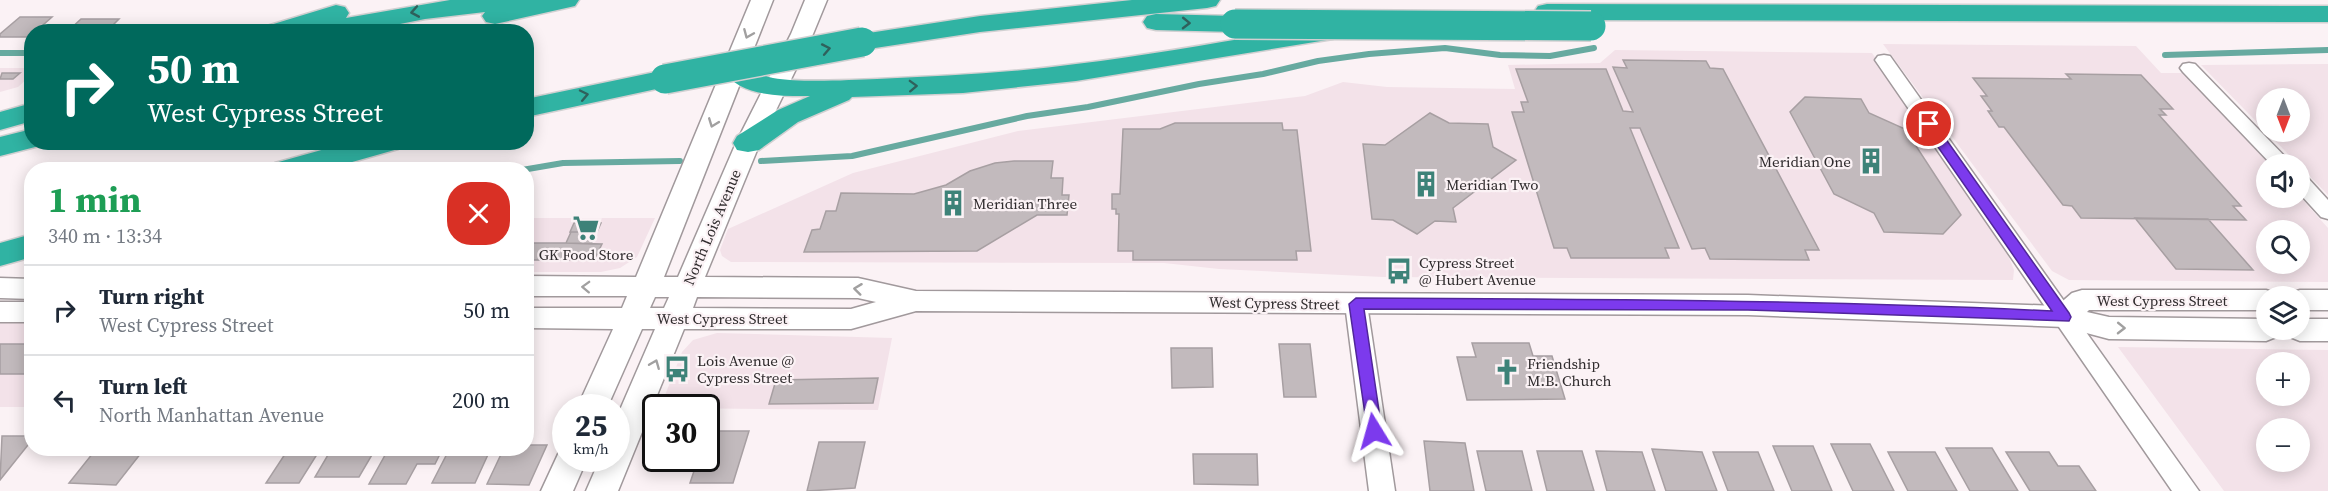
<!DOCTYPE html>
<meta charset="utf-8">
<style>
:root{--surface:#fff;--page:#f2f2f3;--text:#1f2937;--muted:#747a83;--line:#e0e1e3}
body{margin:0;font-family:"Source Serif 4",serif;background:var(--page);color:var(--text);height:100vh;display:flex;flex-direction:column;font-size:22px;white-space:nowrap}
*{box-sizing:border-box;margin:0}
p{font-size:20px;color:var(--muted)}
.icon{flex:none;width:33px;height:33px;fill:none;stroke:currentColor;stroke-width:2;stroke-linecap:round;stroke-linejoin:round}
.map{position:relative;flex:1;overflow:hidden}
.panel{position:absolute;left:24px;top:162px;width:510px;height:294px;display:flex;flex-direction:column;background:var(--surface);border-radius:24px;box-shadow:0 3px 15px #0003}
.panel>*{flex:none}
.banner{position:absolute;left:24px;top:24px;width:510px;height:126px;border-radius:24px;box-shadow:0 3px 15px #0003;background:#00695c;color:#fff;overflow:hidden}
.needle{width:39px;rotate:180deg}
.fabs{position:absolute;left:2256px;top:88px;display:grid;gap:12px}
.fabs a{display:grid;place-items:center;width:54px;height:54px;border-radius:50%;background:var(--surface);box-shadow:0 3px 15px #0003;font-size:30px}
.speed{position:absolute;left:552px;top:394px;display:flex;gap:12px;font-size:30px;font-weight:700;text-align:center}
.speed>*{display:grid;place-content:center;width:78px;height:78px;border-radius:50%;background:var(--surface);box-shadow:0 3px 15px #0003;line-height:1}
.speed small{font-size:15px;font-weight:400}
.speed .limit{border:3px solid #111;border-radius:9px;background:#fff;color:#111}
.pin{position:absolute;display:grid;place-items:center;width:51px;height:51px;color:#fff;margin:-26px;border:3px solid #fff;border-radius:50%;box-shadow:0 2px 6px #0007}
.me{position:absolute;width:66px;margin:-33px;rotate:352deg;stroke-linejoin:round;filter:drop-shadow(0 0 4px #0008)}
.turn{display:flex;align-items:center;gap:21px;height:126px;padding:0 24px;font-size:27px}
.turn .icon{width:78px;height:78px;stroke-width:2.5}
.turn b{display:block;font-size:42px;line-height:51px}
.round{display:grid;place-items:center;flex:none;width:63px;height:63px;border-radius:24px;background:var(--page)}
.head{display:flex;align-items:center;justify-content:space-between;height:102px;padding:0 24px}
h1{font-size:36px;font-weight:700;line-height:45px;color:#1e9e55}
ul{padding:0;list-style:none}
li{display:flex;align-items:center;gap:18px;height:90px;padding:0 24px;border-top:2px solid var(--line)}
li div{flex:1}
li b{display:block;font-size:22px}
li em{font-style:normal}
.map>svg:first-child{display:block}
.built{fill:#f3e2e9;fill-rule:evenodd}
.lines{fill:none;stroke-linecap:round;stroke-linejoin:round}
.stream{stroke:#67aaa0;stroke-width:6}
.building{fill:#c2babd;stroke:#a79fa2;stroke-width:1.5}
.minor-casing{stroke:#a1999c;stroke-width:3}
.tertiary-casing{stroke:#a1999c;stroke-width:3}
.motorway-casing{stroke:#d1d0d1;stroke-width:3}
.minor{fill:#fff;fill-rule:evenodd}
.tertiary{fill:#fff;fill-rule:evenodd}
.motorway{fill:#30b3a3;fill-rule:evenodd}
.motorway-bridge-casing{stroke:#d1d0d1;stroke-width:32;stroke-linecap:butt}
.motorway-bridge{stroke:#30b3a3;stroke-width:29}
.oneway{stroke:#2f615c}
.oneway2{stroke:#a1a0a0}
.route{fill:#7c3aed;stroke:#51269a;stroke-width:1.5}
.labels{text-anchor:middle;dominant-baseline:central;stroke-width:4.5;stroke-linejoin:round;paint-order:stroke}
.poi-label{font-size:15px;fill:#2f2b2d;stroke:#fbf2f5;text-anchor:start}
.street-label{font-size:15px;fill:#2f2b2d;stroke:#fbf2f5}
</style>
<div class="map">
<svg width="2328" height="491" viewBox="0 0 2328 491">
<rect width="100%" height="100%" fill="#fbf2f5"/>
<!-- built -->
<path class="built" d="M1883,44L2136,46L2161,73H2184L2270,165H2266V198L2300,197L2328,228V282L2069,280L2052,271ZM2266,231H2300V264H2266Z
M1615,50L1872,53L2004,245L2014,270L2013,280L1383,277L1219,269L1164,263L731,262L722,256L720,250L728,229L853,173L1018,131L1305,96L1343,82L1387,87L1515,89L1508,65L1600,63Z
M2328,64V195L2201,65ZM2266,99H2300V132H2266Z
M0,68H31V75L18,87L0,92Z
M527,218H655L637,257L620,268L601,272H527Z
M31,319V407H0V320Z
M717,333L892,338L878,410L660,408L682,352L693,340Z
M2118,347L2328,350V491H2224ZM2266,363H2300V396H2266ZM2266,429H2300V462H2266Z"/>
<g class="lines">
<!-- stream -->
<path class="stream" d="M0,53H32
M2165,55L2328,50
M761,161L852,156L1027,116L1088,107L1199,84L1263,74L1318,61L1369,54L1445,48L1500,55L1550,56L1594,48
M522,170L563,163L680,161"/>
</g>
<!-- building -->
<path class="building" d="M20,17H52L35,32H32L28,37H0V34Z
M81,19H119L111,27H124L118,32H67Z
M1623,60L1706,61L1710,68L1723,69L1819,250H1805L1809,260L1710,259L1705,248L1692,249L1640,128H1630L1679,248H1665L1669,258H1571L1567,248H1554L1512,112H1524L1521,102H1528L1516,69H1606L1623,111L1633,112L1613,67L1627,68Z
M2,73H20L13,79H0Z
M2066,74L2141,75L2173,109H2160L2166,115H2159L2241,206H2233L2246,220L2081,218L2072,206L2063,205L2004,127H1999L1988,111H1992L1981,96H1987L1973,78L2071,79Z
M1805,97L1861,99L1869,113L1905,129L1961,215L1943,234L1884,232L1874,213L1834,194L1790,112Z
M1430,113L1449,123L1488,124L1493,147L1516,160L1453,208L1456,222L1435,221L1417,234L1393,220L1372,219L1363,144L1385,145Z
M1175,123H1282L1283,130H1297L1311,251H1296L1297,260H1133V251H1118L1119,214H1116V209H1112V194H1120L1123,129H1160Z
M1014,161H1053L1051,178H1063L1062,195H1069L1067,215H1037L977,251L804,252L812,230L820,229L826,211H836L841,193L914,194L946,185L970,171L995,163Z
M2135,218L2208,219L2253,270L2176,269Z
M574,223H601L597,232H570Z
M571,232H597L591,244L566,243Z
M533,243H566L602,244L594,260H526Z
M1472,343H1529L1533,356H1552L1565,399L1467,400L1457,357H1476Z
M0,344H32V374H0Z
M1279,344H1310L1316,397H1284Z
M1171,348H1212L1213,387L1172,388Z
M878,378L873,403L769,404L776,380Z
M707,431H749L733,483H690L698,459H706Z
M2,436H32V440L0,480Z
M1424,441L1465,443L1474,491H1430Z
M819,442H865L855,488L807,491Z
M1831,444H1870L1894,491H1853Z
M526,445H547L529,485L487,484L504,448H526Z
M1773,446H1813L1832,491H1792Z
M97,448H145L116,485L69,483Z
M289,448H321L299,483H266Z
M332,448H376L359,477H315Z
M389,448H443L435,464H417L406,484H369Z
M450,448H491L475,483H432Z
M1946,448H1992L2018,491H1970Z
M1652,449L1702,452L1717,491H1666Z
M1477,451H1522L1532,491H1486Z
M1537,451H1582L1594,491H1547Z
M1596,451L1642,452L1655,491H1607Z
M1713,452H1758L1774,491H1728Z
M1888,452H1935L1957,491H1908Z
M2006,452H2049L2058,466H2079L2096,491H2030Z
M1193,454H1257L1258,485L1194,484Z"/>
<g class="lines">
<!-- minor casing -->
<g class="minor-casing">
<path id="minor" d="M1884,55L1890,56L2199,491H2172L1875,60L1878,56Z
M2189,63L2195,64L2293,165H2272L2183,72L2180,68L2183,64Z
M2300,176L2307,177L2328,200V219L2321,217L2300,194Z
M1356,296L1364,298L1367,304L1395,491H1369L1345,304L1348,298Z"/>
</g>
<!-- tertiary casing -->
<g class="tertiary-casing">
<path id="tertiary" d="M751,0H773L664,277H678L736,143L791,34L805,0H827L813,34L760,143L705,277L858,278L916,291L1748,295L2057,306L2072,293L2082,290H2266L2276,293L2278,297H2266V310H2089L2087,312L2109,317L2266,319V330H2280L2276,337L2266,341L2109,339L2064,327L1748,315L916,311L851,329H684L618,491H586L600,459H616V419L655,329H642L607,408H577L613,329L526,328V308H622L627,296H526V276L636,277ZM655,297H669L664,308H650ZM697,297L858,298L876,302L851,309L693,308Z
M0,278L32,279V299L0,298Z
M2300,290H2328V310H2300V297H2288L2290,293Z
M0,302H32V322H0Z
M2300,319H2328V341H2300L2290,337L2286,330H2300Z
M566,448V459H587L573,491H541L560,450Z"/>
</g>
<!-- motorway casing -->
<g class="motorway-casing">
<path id="motorway" d="M450,0H579L575,6L495,24L486,22L482,16L485,12L425,19L360,32H264L267,26L336,5L345,7L349,13L346,18Z
M1132,0H1220L1216,6L1207,8L980,32L862,50L852,48L848,42L852,36L862,34L980,16Z
M1547,4L2328,6V22L1547,20L1538,18L1534,12L1538,6Z
M1156,14L1235,16L1245,18L1248,24L1245,30L1235,32L1156,30L1147,28L1143,22L1147,16Z
M1323,25L1333,27L1337,33L1333,39L1076,81L963,93L852,97L849,100L798,122L759,150L748,152L737,150L733,143L737,136L778,110L810,96C778,96 740,97 720,68L724,62C747,56 750,73 773,78C800,83 849,80 877,79C944,76 1010,73 1076,64C1159,54 1241,38 1323,25Z
M665,70L675,73L679,79L675,85L526,117V99Z
M32,103V121L0,130V112Z
M32,129V142H44L43,145L0,156V137Z
M350,142H402L398,149L324,170H271L275,163Z
M32,234V257L0,266V243Z"/>
</g>
<!-- minor -->
<use href="#minor" class="minor"/>
<!-- tertiary -->
<use href="#tertiary" class="tertiary"/>
<!-- motorway -->
<use href="#motorway" class="motorway"/>
<!-- motorway-bridge casing -->
<g class="motorway-bridge-casing">
<path id="motorway-bridge" d="M1235,24L1591,26
M665,79L862,42"/>
</g>
<!-- motorway-bridge -->
<use href="#motorway-bridge" class="motorway-bridge"/>
</g>
<!-- one-way arrows -->
<defs><path id="oneway-chevron" d="M-2-3.5L2.5 0L-2 3.5" fill="none" stroke-width="1.6" stroke-linecap="round" stroke-linejoin="round" transform="scale(1.5)"/></defs>
<g class="oneway">
<use href="#oneway-chevron" transform="translate(415 12) rotate(170)"/>
<use href="#oneway-chevron" transform="translate(1186 23) rotate(1)"/>
<use href="#oneway-chevron" transform="translate(826 49) rotate(-11)"/>
<use href="#oneway-chevron" transform="translate(913 86) rotate(-2)"/>
<use href="#oneway-chevron" transform="translate(584 95) rotate(-12)"/>
</g>
<g class="oneway2">
<use href="#oneway-chevron" transform="translate(748 34) rotate(113)"/>
<use href="#oneway-chevron" transform="translate(713 123) rotate(111)"/>
<use href="#oneway-chevron" transform="translate(586 287) rotate(-178)"/>
<use href="#oneway-chevron" transform="translate(858 289) rotate(-173)"/>
<use href="#oneway-chevron" transform="translate(2121 328) rotate(1)"/>
<use href="#oneway-chevron" transform="translate(655 364) rotate(-68)"/>
</g>
<!-- route -->
<path class="route" d="M1929,120L1933,121L2069,313L2071,317L2069,321L1748,310L1364,309L1382,431L1379,435L1374,437L1368,435L1349,304L1356,298C1588,299 1820,300 2052,311L1922,124Z"/>
<!-- icons -->
<defs>
<g id="building-bare" transform="scale(2.07)"><path d="M-4-6H4V6H1V3H-1V6H-4ZM-2.5-4.3h1.7v1.8h-1.7ZM.8-4.3h1.7v1.8H.8ZM-2.5-1h1.7V.8h-1.7ZM.8-1h1.7V.8H.8Z" fill="#3d8278" stroke="#fbf2f5" stroke-width="2.5" paint-order="stroke"/></g>
<g id="supermarket-bare" transform="scale(2.07)"><path d="M-6-5.5h2.5l.6 2H6L4.5 2H-2.5L-4.4-4H-6ZM-1.5 3.2a1.3 1.3 0 1 0 .1 0ZM3 3.2a1.3 1.3 0 1 0 .1 0Z" fill="#3d8278" stroke="#fbf2f5" stroke-width="2.5" paint-order="stroke"/></g>
<g id="bus-bare" transform="scale(2.07)"><path d="M-5-6H5V4H4V6H2V4H-2V6H-4V4H-5ZM-3.5-4V0h7V-4ZM-3.5 1.2v1.5H-2V1.2ZM2 1.2v1.5H3.5V1.2Z" fill="#3d8278" stroke="#fbf2f5" stroke-width="2.5" paint-order="stroke"/></g>
<g id="church-bare" transform="scale(2.07)"><path d="M-1.2-6h2.4v3.5h3.3v2.4h-3.3V6h-2.4V-.1h-3.3v-2.4h3.3Z" fill="#3d8278" stroke="#fbf2f5" stroke-width="2.5" paint-order="stroke"/></g>
</defs>
<g fill-rule="evenodd">
<use href="#building-bare" x="1871" y="161"/>
<use href="#building-bare" x="1426" y="184"/>
<use href="#building-bare" x="953" y="203"/>
<use href="#supermarket-bare" x="586" y="228"/>
<use href="#bus-bare" x="1399" y="271"/>
<use href="#bus-bare" x="677" y="369"/>
<use href="#church-bare" x="1507" y="372"/>
</g>
<g class="labels">
<!-- poi labels -->
<g class="poi-label">
<text x="1851" y="161" text-anchor="end">Meridian One</text>
<text x="1446" y="184">Meridian Two</text>
<text x="973" y="203">Meridian Three</text>
<text x="586" y="254" text-anchor="middle">GK Food Store</text>
<text x="1419" y="262">Cypress Street<tspan x="1419" dy="17">@ Hubert Avenue</tspan></text>
<text x="697" y="360">Lois Avenue @<tspan x="697" dy="17">Cypress Street</tspan></text>
<text x="1527" y="363">Friendship<tspan x="1527" dy="17">M.B. Church</tspan></text>
</g>
<!-- street labels -->
<g class="street-label">
<text transform="translate(712 227) rotate(-67)">North Lois Avenue</text>
<text x="2162" y="300">West Cypress Street</text>
<text transform="translate(1274 303) rotate(1)">West Cypress Street</text>
<text x="722" y="318">West Cypress Street</text>
</g>
</g>
</svg>
<div class="fabs">
<a><svg class="needle" viewBox="-14 -14 28 28"><path d="M0-13l5 13h-10z" fill="#e53935"/><path d="M0 13l5-13h-10z" fill="#747a83"/></svg></a>
<a><svg class="icon" aria-label="sound" viewBox="0 0 24 24"><path d="M4 9h4l5-4v14l-5-4H4zM17 9q2 3 0 6"/></svg></a>
<a><svg class="icon" aria-label="search" viewBox="0 0 24 24"><circle cx="10" cy="10" r="6"/><path d="M15 15l6 6"/></svg></a>
<a><svg class="icon" aria-label="layers" viewBox="0 0 24 24"><path d="M12 4l9 5-9 5-9-5zM3 14l9 5 9-5"/></svg></a>
<a>+</a>
<a>−</a>
</div>
<div class="speed"><div>25<small>km/h</small></div><div class="limit">30</div></div>
<div class="pin" style="left:1929px;top:124px;background:#d93025"><svg class="icon" aria-label="arrive" viewBox="0 0 24 24"><path d="M6 21V4h12l-3 4 3 4H6"/></svg></div>
<svg class="me" style="left:1374px;top:431px" viewBox="-20 -20 40 40"><path d="M0-17L14 15 0 8-14 15z" fill="#7c3aed" stroke="#fff" stroke-width="4"/></svg>
<div class="banner">
<div class="turn"><svg class="icon" aria-label="right" viewBox="0 0 24 24"><path d="M7 20v-9h11M14 6l5 5-5 5"/></svg><div><b>50 m</b>West Cypress Street</div></div>
</div>
<section class="panel">
<div class="head"><div><h1>1 min</h1><p>340 m · 13:34</p></div><a class="round" style="background:#d93025;color:#fff"><svg class="icon" aria-label="close" viewBox="0 0 24 24"><path d="M6 6l12 12M18 6L6 18"/></svg></a></div>
<ul>
<li><svg class="icon" aria-label="right" viewBox="0 0 24 24"><path d="M7 20v-9h11M14 6l5 5-5 5"/></svg><div><b>Turn right</b><p>West Cypress Street</p></div><em>50 m</em></li>
<li><svg class="icon" aria-label="left" viewBox="0 0 24 24"><path d="M17 20v-9H6M10 6l-5 5 5 5"/></svg><div><b>Turn left</b><p>North Manhattan Avenue</p></div><em>200 m</em></li>
</ul>
</section>
</div>
